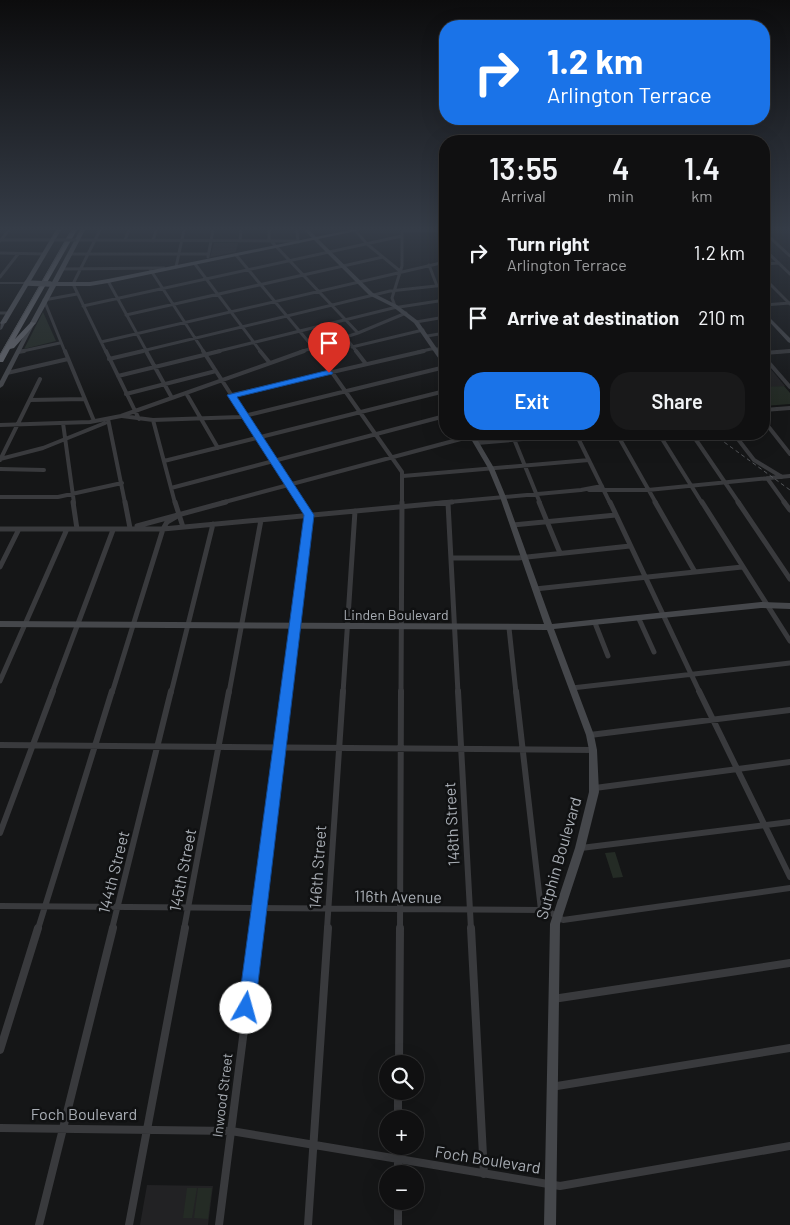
<!DOCTYPE html>
<meta charset="utf-8">
<style>
:root{--surface:#101011;--page:#19191a;--text:#f1f3f6;--muted:#9c9d9f;--line:#303031;--accent:#1a73e8}
body{margin:0;font-family:Barlow,sans-serif;background:var(--page);color:var(--text);height:100vh;display:flex;flex-direction:column;font-size:19px;white-space:nowrap}
*{box-sizing:border-box;margin:0}
p{font-size:16px;color:var(--muted)}
.icon{flex:none;width:28px;height:28px;fill:none;stroke:currentColor;stroke-width:2;stroke-linecap:round;stroke-linejoin:round}
.map{position:relative;flex:1;overflow:hidden}
.drawer{position:absolute;left:439px;top:135px;width:331px;height:305px;display:flex;flex-direction:column;background:var(--surface);border-radius:20px;box-shadow:0 5px 20px #0002,0 0 0 1px var(--line)}
.drawer>*{flex:none}
.banner{position:absolute;left:439px;top:20px;width:331px;height:105px;border-radius:20px;box-shadow:0 5px 20px #0002,0 0 0 1px var(--line);background:#1a73e8;color:#fff;overflow:hidden}
.tools{position:absolute;left:379px;top:1055px;display:grid;gap:10px}
.tools a{display:grid;place-items:center;width:45px;height:45px;border-radius:50%;background:var(--surface);box-shadow:0 5px 20px #0002,0 0 0 1px var(--line);font-size:25px}
.pin{position:absolute;display:grid;place-items:center;width:42px;height:42px;color:#fff;margin:-51px -21px;border-radius:50% 50% 50% 0;rotate:-45deg;box-shadow:0 0 5px #0007}
.pin .icon{rotate:45deg}
.me{position:absolute;width:55px;margin:-28px;rotate:7deg;stroke-linejoin:round;filter:drop-shadow(0 0 4px #0008)}
.turn{display:flex;align-items:center;gap:18px;height:105px;padding:0 25px;font-size:22px}
.turn .icon{width:65px;height:65px;stroke-width:2.5}
.turn b{display:block;font-size:35px;line-height:42px}
.eta{display:flex;justify-content:space-evenly;align-items:center;height:85px;text-align:center}
.eta b{font-size:30px;font-weight:600;line-height:35px}
.primary-button{display:flex;gap:10px;margin-top:auto;padding:10px 25px}
.primary-button a{flex:1;height:58px;border-radius:20px;background:var(--accent);color:#fff;font-size:20px;font-weight:600;line-height:58px;text-align:center}
.primary-button a+a{background:var(--page);color:var(--text)}
ul{padding:0;list-style:none}
li{display:flex;align-items:center;gap:15px;height:65px;padding:0 25px}
li div{flex:1}
li b{display:block;font-size:19px}
li em{font-style:normal}
.map>svg:first-child{display:block}
.built{fill:#222224}
.green{fill:#242b25}
.lines{fill:none;stroke-linecap:round;stroke-linejoin:round}
.minor-far4{stroke:#393a3d;stroke-width:3}
.minor-far3{stroke:#393a3d;stroke-width:4}
.minor-far2{stroke:#393a3d;stroke-width:5}
.minor-far1{stroke:#393a3d;stroke-width:6}
.minor{stroke:#393a3d;stroke-width:8}
.tertiary{fill:#393a3d;fill-rule:evenodd}
.secondary{fill:#45474b;fill-rule:evenodd}
.primary{fill:#53555a;fill-rule:evenodd}
.motorway{fill:#64666c;fill-rule:evenodd}
.tram{stroke:#525458;stroke-width:1}
.rail{stroke:#525458;stroke-width:1;stroke-dasharray:4 3;stroke-linecap:butt}
.minor-bridge{stroke:#393a3d;stroke-width:3}
.primary-bridge{stroke:#53555a;stroke-width:5.5}
.route{fill:#1a73e8;stroke:#114b97}
.labels{text-anchor:middle;dominant-baseline:central;stroke-width:5;stroke-linejoin:round;paint-order:stroke}
.street-label{font-size:14px;fill:#a9aeb5;stroke:#101112}
.near-street-label{font-size:16px;fill:#a9aeb5;stroke:#101112}
</style>
<div class="map">
<svg width="790" height="1225" viewBox="0 0 790 1225">
<rect width="100%" height="100%" fill="#151617"/>
<!-- built -->
<path class="built" d="M214,243H238L236,252L210,257Z
M764,361L785,386L765,388Z
M147,1185L213,1186L208,1225H140Z"/>
<!-- green -->
<path class="green" d="M43,312L56,341L24,349Z
M784,386L790,393V404L764,406V387Z
M615,852L623,877L613,878L605,853Z
M187,1188H197L192,1218H183Z
M198,1188H212L208,1219L194,1218Z"/>
<g class="lines">
<!-- minor-far4 -->
<path class="minor-far4" d="M100,230L73,284L106,352
M269,230V241
M297,230L298,242
M355,230L367,244L400,271
M402,231L443,230
M764,232L790,256
M0,240H54
M75,240L297,241
M125,240L129,230
M0,241L9,230
M153,241L156,230
M240,241L241,230
M271,241L358,333
M764,249L790,274
M0,253L45,254
M70,254H208
M236,255L317,352
M208,257L213,230
M195,264L261,352
M764,264L779,263
M429,265L437,286
M176,267L184,230
M62,269L164,268
M150,269L204,352
M0,277L18,254
M764,278L790,304
M108,281L147,352
M764,305L790,303
M83,306L402,236
M395,306L392,298L402,266V230
M0,313H9
M126,315L383,257
M416,322L445,317
M427,336L445,333
M345,337L357,352
M101,342L445,262
M352,347L423,330
M18,352L60,343
M65,352L44,300L77,294
M138,352L390,291L445,285
M215,352L393,308L445,300
M300,352L358,333L406,313
M418,352L431,349H445
M778,352L790,351"/>
<!-- minor-far3 -->
<path class="minor-far3" d="M65,351L94,421
M106,351L139,419
M146,351L172,398
M203,351L301,503
M260,351L269,362
M317,351L402,472V503
M356,351L366,364
M18,352L24,351
M764,353L790,351
M764,357L790,387
M109,359L143,351
M7,373L68,359
M118,376L220,351
M186,393L218,448
M126,394L216,371
M232,395L424,351
M30,400L85,399
M764,410L790,408
M122,416L153,420L240,417L445,367
M108,419L125,503
M153,420L175,503
M764,421L790,454
M63,423L74,503
M0,425L90,422L121,416L304,351
M512,434L540,503
M576,434L610,503
M617,434L656,503
M659,434L702,503
M692,434L739,503
M734,434L754,460L782,477
M477,443L547,437L559,434
M0,459L43,448L105,423
M0,460L40,379
M164,461L445,391
M0,469L44,470
M403,476L589,460
M767,478L785,503
M171,488L445,416
M589,490H648L790,476
M0,497H58L122,483
M221,503L472,436
M438,503L581,490L602,486"/>
<!-- minor-far2 -->
<path class="minor-far2" d="M73,502L77,529
M125,502L130,528
M175,502L183,527
M539,502L560,553
M610,502L700,693
M655,502L695,572
M702,502L790,641
M738,502L790,579
M784,502L790,510
M448,503L458,693
M513,525L616,515
M137,526L226,502
M0,529H163L452,502
M451,558H518L630,546
M0,567L19,529
M535,589L742,567
M639,619L654,652
M595,623L608,656
M509,628L516,693
M0,681L67,529
M572,688L790,663
M52,693L113,530
M112,693L163,529L167,522L179,515
M171,693L213,524
M229,693L261,520
M286,693L309,515L301,502
M343,693L355,511
M401,693L402,502"/>
<!-- minor-far1 -->
<path class="minor-far1" d="M458,691L471,929
M516,691L541,910
M699,691L790,877
M590,735L790,710
M0,745L593,750
M595,788L790,762
M0,833L53,691
M581,848L790,822
M0,906L541,910L548,911L563,920L790,888
M38,929L112,691
M112,929L171,691
M184,929L229,691
M256,929L287,691
M327,929L343,691
M400,929L401,691"/>
<!-- minor -->
<path class="minor" d="M471,928L484,1174
M553,999L790,963
M0,1050L38,928
M399,1064L400,928
M551,1087L790,1048
M398,1091V1119
M0,1128L231,1131L560,1186L790,1146
M398,1146V1174
M398,1201V1225
M39,1225L113,928
M129,1225L185,928
M219,1225L257,928
M308,1225L328,928"/>
<!-- tertiary -->
<path class="tertiary" d="M0,282H27L29,283L27,284H0Z"/>
<!-- secondary -->
<path class="secondary" d="M304,230H309L373,293L397,305L418,321L445,360V366L443,365L414,323L393,307L369,295Z
M764,312L790,338V343L788,342L764,316Z
M1,322L5,323L2,329L0,330Z
M31,322L35,323L3,386L0,388V381Z
M468,434H474L494,468L506,497L552,624L761,602L790,603V609L761,608L554,629L594,735L597,750L599,792L585,848L560,924L556,1225H544L550,924L575,848L589,792V750L586,735L547,630L0,627V621L544,624L500,497L488,468Z"/>
<!-- primary -->
<path class="primary" d="M56,230H61L6,323L1,324L0,323Z
M80,230H85L58,282H90L108,279L350,230H361L108,283L90,286H56L36,323L31,324L30,323L50,286L47,284L52,282Z"/>
<!-- motorway -->
<path class="motorway" d="M71,230H77L15,339L31,322L36,323L14,348L10,349L3,362H0V354Z"/>
<!-- tram -->
<path class="tram" d="M0,355L72,230"/>
<!-- rail -->
<path class="rail" d="M713,434L790,490"/>
<!-- minor-bridge -->
<path class="minor-bridge" d="M56,240H75"/>
<!-- primary-bridge -->
<path class="primary-bridge" d="M27,283L50,284"/>
</g>
<!-- sky -->
<linearGradient id="sky" x2="0" y2="1"><stop stop-color="#0c0c0d"/><stop offset="0.57" stop-color="#353c47"/><stop offset="1" stop-color="#353c47" stop-opacity="0"/></linearGradient>
<rect width="790" height="402" fill="url(#sky)"/>
<!-- route -->
<path class="route" d="M329,370L333,373L332,374L237,397L314,515L255,1008L252,1013L246,1016L240,1013L238,1008L304,515L227,395Z"/>
<g class="labels">
<!-- street labels -->
<g class="street-label">
<text x="396" y="614">Linden Boulevard</text>
<text transform="translate(222 1095) rotate(-83)">Inwood Street</text>
</g>
<!-- near-street labels -->
<g class="near-street-label">
<text transform="translate(451 824) rotate(-93)">148th Street</text>
<text transform="translate(558 858) rotate(-74)">Sutphin Boulevard</text>
<text transform="translate(317 867) rotate(-86)">146th Street</text>
<text transform="translate(182 870) rotate(-79)">145th Street</text>
<text transform="translate(113 872) rotate(-76)">144th Street</text>
<text transform="translate(398 896) rotate(1)">116th Avenue</text>
<text x="84" y="1113">Foch Boulevard</text>
<text transform="translate(488 1159) rotate(9)">Foch Boulevard</text>
</g>
</g>
</svg>
<div class="tools">
<a><svg class="icon" aria-label="search" viewBox="0 0 24 24"><circle cx="10" cy="10" r="6"/><path d="M15 15l6 6"/></svg></a>
<a>+</a>
<a>−</a>
</div>
<div class="pin" style="left:329px;top:373px;background:#d93025"><svg class="icon" aria-label="arrive" viewBox="0 0 24 24"><path d="M6 21V4h12l-3 4 3 4H6"/></svg></div>
<svg class="me" style="left:246px;top:1008px" viewBox="-20 -20 40 40"><circle r="19" fill="#fff"/><path d="M0-13L10 11 0 6-10 11z" fill="#1a73e8"/></svg>
<div class="banner">
<div class="turn"><svg class="icon" aria-label="right" viewBox="0 0 24 24"><path d="M7 20v-9h11M14 6l5 5-5 5"/></svg><div><b>1.2 km</b>Arlington Terrace</div></div>
</div>
<section class="drawer">
<div class="eta">
<div><b>13:55</b><p>Arrival</p></div>
<div><b>4</b><p>min</p></div>
<div><b>1.4</b><p>km</p></div>
</div>
<ul>
<li><svg class="icon" aria-label="right" viewBox="0 0 24 24"><path d="M7 20v-9h11M14 6l5 5-5 5"/></svg><div><b>Turn right</b><p>Arlington Terrace</p></div><em>1.2 km</em></li>
<li><svg class="icon" aria-label="arrive" viewBox="0 0 24 24"><path d="M6 21V4h12l-3 4 3 4H6"/></svg><div><b>Arrive at destination</b></div><em>210 m</em></li>
</ul>
<div class="primary-button"><a>Exit</a><a>Share</a></div>
</section>
</div>
